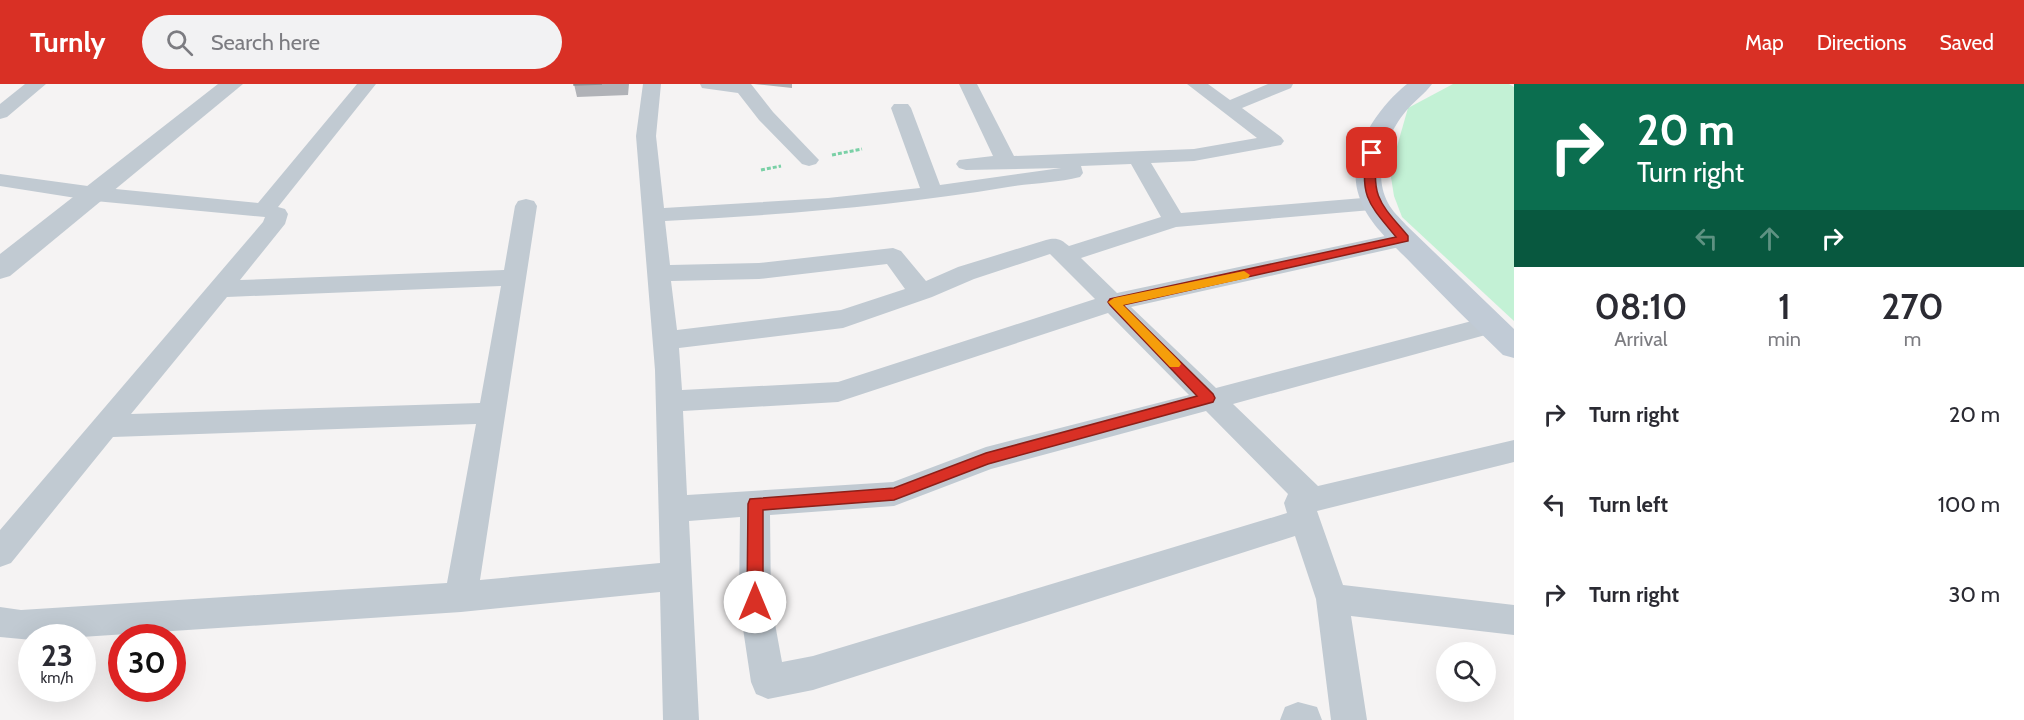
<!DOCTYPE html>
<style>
:root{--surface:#fff;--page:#f2f2f3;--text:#2b2b33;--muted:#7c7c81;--accent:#d93025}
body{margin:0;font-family:Cabin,sans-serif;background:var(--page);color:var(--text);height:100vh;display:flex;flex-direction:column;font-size:22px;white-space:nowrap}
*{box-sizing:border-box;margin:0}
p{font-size:20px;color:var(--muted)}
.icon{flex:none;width:33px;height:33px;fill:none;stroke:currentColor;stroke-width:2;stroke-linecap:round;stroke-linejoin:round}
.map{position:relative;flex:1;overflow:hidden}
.drawer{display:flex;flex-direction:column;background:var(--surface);width:510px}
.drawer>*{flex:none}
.banner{background:#0b6e4f;color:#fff;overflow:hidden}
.tools{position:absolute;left:1436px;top:558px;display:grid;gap:12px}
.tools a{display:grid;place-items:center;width:60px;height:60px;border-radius:50%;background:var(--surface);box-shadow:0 6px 24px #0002;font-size:30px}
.speed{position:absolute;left:18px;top:540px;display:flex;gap:12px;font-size:30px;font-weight:700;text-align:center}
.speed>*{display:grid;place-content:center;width:78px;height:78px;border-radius:50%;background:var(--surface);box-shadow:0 6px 24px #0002;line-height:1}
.speed small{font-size:15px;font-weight:400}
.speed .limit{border:9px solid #d22;background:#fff;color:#111}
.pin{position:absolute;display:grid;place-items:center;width:51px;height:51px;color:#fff;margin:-26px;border-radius:12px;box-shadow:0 3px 9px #0006}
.me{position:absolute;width:66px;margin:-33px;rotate:0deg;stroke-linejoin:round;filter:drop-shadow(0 0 4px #0008)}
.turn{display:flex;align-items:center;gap:21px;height:126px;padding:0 24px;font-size:27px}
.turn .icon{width:78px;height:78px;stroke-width:2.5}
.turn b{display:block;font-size:42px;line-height:51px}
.lanes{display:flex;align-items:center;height:57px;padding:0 24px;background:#0003;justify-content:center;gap:30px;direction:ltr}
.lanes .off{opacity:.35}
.eta{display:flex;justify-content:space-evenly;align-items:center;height:102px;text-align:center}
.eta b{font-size:36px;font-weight:600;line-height:42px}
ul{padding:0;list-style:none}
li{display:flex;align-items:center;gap:18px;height:90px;padding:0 24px}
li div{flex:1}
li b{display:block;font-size:22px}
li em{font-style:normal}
header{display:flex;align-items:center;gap:36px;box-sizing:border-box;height:84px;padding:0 30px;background:var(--accent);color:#fff}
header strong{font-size:28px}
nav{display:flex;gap:33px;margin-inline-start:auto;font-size:21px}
.search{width:420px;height:54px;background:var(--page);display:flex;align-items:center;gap:15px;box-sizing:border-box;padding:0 21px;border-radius:33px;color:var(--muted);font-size:22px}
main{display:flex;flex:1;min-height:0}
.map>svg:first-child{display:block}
.green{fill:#c3f1d5}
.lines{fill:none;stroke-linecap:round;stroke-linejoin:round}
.path{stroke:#7ad0a6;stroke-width:3;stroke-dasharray:4 2;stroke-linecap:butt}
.minor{fill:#c1cad2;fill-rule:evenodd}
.tertiary{fill:#c1cad2;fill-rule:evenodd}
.secondary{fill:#c1cbd6;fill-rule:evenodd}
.wall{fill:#b0b2b7}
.building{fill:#cdcfd5;stroke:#909195;stroke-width:1.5}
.route{fill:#d93025;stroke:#8d1f18;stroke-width:1.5}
.slow{fill:#f59e0b}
</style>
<header>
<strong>Turnly</strong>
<div class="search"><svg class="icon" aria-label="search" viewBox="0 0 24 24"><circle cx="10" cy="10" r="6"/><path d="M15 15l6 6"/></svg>Search here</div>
<nav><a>Map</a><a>Directions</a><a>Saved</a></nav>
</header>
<main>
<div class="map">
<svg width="1514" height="636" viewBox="0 0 1514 636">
<rect width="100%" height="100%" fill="#f5f3f3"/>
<!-- green -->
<path class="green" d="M1453,0H1509L1514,3V237L1402,133L1394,112L1390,87L1408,24Z"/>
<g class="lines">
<!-- path -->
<path class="path" d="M832,71L862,65
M761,86L781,82"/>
<!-- minor -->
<path class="minor" d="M25,0H46L7,33L0,35V20Z
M357,0H376L278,123L285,125L288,130L285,140L240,196L504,186L515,122L518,117L526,115L534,117L537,122L480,496L660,479L655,286L636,52L643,0H661L656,52L664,124L828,114L920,104L891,24L894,20H908L911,24L940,101L1061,84L966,86L959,84L956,80L959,76L993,72L959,0H977L1014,72L1194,65L1257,54L1187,0H1208L1230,16L1268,0H1293L1291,4L1242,24L1281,53L1284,57L1281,61L1194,77L1151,79L1181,129L1375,113L1383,115L1386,120L1383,125L1176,143L1081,174L1117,209L1404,148L1412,150L1415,155L1412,160L1404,162L1131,223L1216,304L1491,232L1500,235L1503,241L1500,247L1233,320L1318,402L1514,356V378L1317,427L1343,501L1514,521V551L1351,532L1367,636H1331L1316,515L1295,452L813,606L768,615L756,610L751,598L739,518L740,433L689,437L699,636H663L660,508L461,528L66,554H32V556L0,553V523L21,526L447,499L476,340L113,353L11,479L0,483V446L263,138L265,133L95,117L0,102V90L95,103L258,119ZM1131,80L1161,133L1069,162C1061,155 1056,153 1046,156L958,183L926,197L901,167L893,164L759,179L670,181L665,137C780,131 894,122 1008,103C1031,99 1057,99 1080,93L1083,89L1081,82ZM1050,170L1095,215L838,298L682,306L679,264L843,244L932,213L974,195ZM887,180L905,205L841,226L677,246L671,197L759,195ZM501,202L480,319L131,330L227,213ZM1108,229L1189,311L986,363L893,398L687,411L683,327L838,318ZM1206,327L1288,410L1284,419L1287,429L813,572L782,578L771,518L770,431L894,422L991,385Z
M700,0H751L773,28L819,76L816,80L809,82L802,80L759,36L738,9L702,4Z
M1298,618L1317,623L1322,636H1280L1285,623Z"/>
<!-- tertiary -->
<path class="tertiary" d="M218,0H243L10,192L0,195V170Z"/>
<!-- secondary -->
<path class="secondary" d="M1407,0H1432C1425,10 1414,17 1406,27C1386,51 1372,89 1388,119C1392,127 1400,134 1406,141L1514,245V274L1503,271C1472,241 1442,211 1412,180C1393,160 1367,139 1359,112C1345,71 1376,25 1407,0Z"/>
</g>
<!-- wall -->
<path class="wall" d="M574,0H629L628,11L577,13Z
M754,0H792V4Z"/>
<!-- building -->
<path class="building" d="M574,0H602L574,1Z"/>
<!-- route -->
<path class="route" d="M1372,65L1377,69C1371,114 1380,119 1408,152V157L1123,221L1213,310L1215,314L1213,318L988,380L894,416L763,426V518L761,523L755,525L749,523L747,518L748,420L750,415L894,404L986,369L1197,312L1110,221L1108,218L1110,215L1396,153C1369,120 1360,114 1366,69Z"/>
<!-- slow -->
<path class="slow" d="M1244,187L1250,191L1248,194L1123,221L1179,277L1181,280L1179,283H1170L1108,218L1114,214Z"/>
</svg>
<div class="tools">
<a><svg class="icon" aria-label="search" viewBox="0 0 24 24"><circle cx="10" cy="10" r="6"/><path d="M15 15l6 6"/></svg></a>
</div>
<div class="speed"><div>23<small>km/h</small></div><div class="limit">30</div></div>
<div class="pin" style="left:1372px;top:69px;background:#d93025"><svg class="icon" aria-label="arrive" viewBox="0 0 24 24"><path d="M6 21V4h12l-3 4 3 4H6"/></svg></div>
<svg class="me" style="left:755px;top:518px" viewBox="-20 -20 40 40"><circle r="19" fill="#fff"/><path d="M0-13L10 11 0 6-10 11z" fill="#d93025"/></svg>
</div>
<section class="drawer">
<div class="banner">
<div class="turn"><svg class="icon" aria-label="right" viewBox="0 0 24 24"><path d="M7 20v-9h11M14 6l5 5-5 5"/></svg><div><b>20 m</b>Turn right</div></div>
<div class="lanes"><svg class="icon off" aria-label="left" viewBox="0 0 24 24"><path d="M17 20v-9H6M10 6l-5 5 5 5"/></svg><svg class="icon off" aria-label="ahead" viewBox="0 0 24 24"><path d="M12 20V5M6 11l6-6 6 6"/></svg><svg class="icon" aria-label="right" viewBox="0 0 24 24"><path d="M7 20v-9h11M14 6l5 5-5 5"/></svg></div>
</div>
<div class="eta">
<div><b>08:10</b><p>Arrival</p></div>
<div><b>1</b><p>min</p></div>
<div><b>270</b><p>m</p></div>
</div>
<ul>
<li><svg class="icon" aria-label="right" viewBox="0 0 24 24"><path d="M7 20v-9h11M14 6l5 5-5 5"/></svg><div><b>Turn right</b></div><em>20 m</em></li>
<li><svg class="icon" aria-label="left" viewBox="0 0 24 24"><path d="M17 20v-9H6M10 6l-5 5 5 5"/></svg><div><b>Turn left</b></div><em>100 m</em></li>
<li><svg class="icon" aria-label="right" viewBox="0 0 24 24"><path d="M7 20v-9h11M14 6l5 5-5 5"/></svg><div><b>Turn right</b></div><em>30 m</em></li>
</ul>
</section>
</main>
